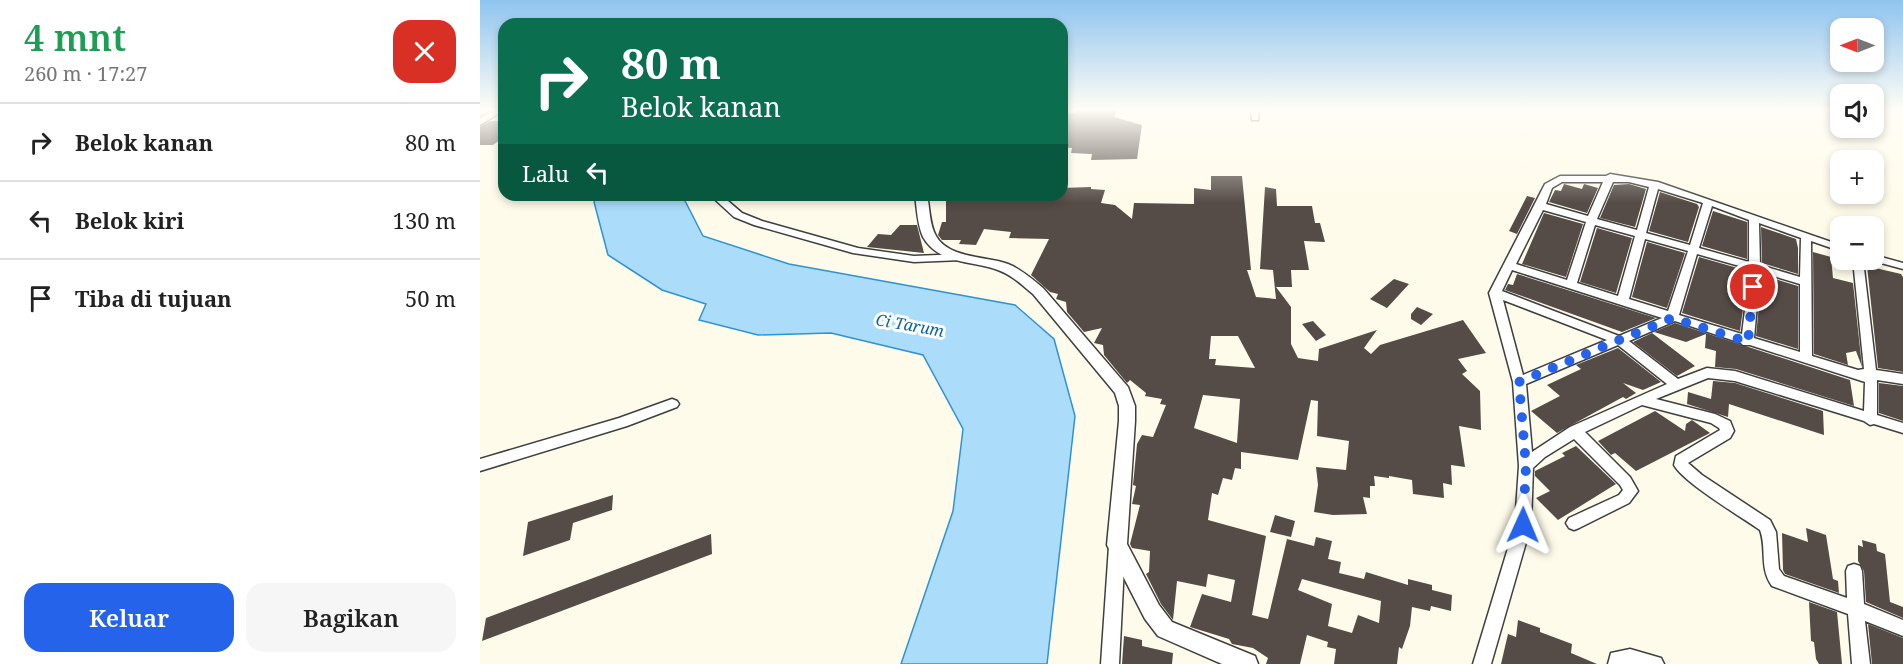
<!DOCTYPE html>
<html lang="id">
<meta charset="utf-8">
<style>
:root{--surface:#fff;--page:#f6f6f6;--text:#222;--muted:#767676;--line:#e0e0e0;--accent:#2563eb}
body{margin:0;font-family:"Noto Serif",serif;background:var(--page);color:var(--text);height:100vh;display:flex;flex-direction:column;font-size:22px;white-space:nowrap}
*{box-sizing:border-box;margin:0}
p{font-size:20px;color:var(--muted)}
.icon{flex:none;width:33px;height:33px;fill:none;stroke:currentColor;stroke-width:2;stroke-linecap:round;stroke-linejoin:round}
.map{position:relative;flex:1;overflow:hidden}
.side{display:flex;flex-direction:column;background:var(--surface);width:480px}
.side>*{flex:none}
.hud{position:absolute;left:18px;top:18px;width:570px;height:183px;border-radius:18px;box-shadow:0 3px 9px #0003;background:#0b6e4f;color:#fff;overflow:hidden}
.needle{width:39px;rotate:270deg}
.tools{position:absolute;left:1350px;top:18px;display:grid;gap:12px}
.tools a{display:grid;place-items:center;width:54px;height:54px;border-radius:12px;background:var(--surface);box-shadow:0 3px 9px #0003;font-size:30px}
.pin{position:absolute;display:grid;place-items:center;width:51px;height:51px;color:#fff;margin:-26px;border:3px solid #fff;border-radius:50%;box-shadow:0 2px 6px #0007}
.me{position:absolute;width:66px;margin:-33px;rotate:1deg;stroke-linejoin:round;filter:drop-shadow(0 0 4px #0008)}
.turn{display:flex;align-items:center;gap:21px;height:126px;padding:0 24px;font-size:27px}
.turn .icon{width:78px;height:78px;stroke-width:2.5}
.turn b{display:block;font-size:42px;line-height:51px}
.then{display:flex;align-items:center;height:57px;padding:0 24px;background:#0003;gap:12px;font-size:22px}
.round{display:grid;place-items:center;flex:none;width:63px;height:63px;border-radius:18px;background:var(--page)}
.summary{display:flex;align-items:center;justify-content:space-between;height:102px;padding:0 24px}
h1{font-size:36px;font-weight:600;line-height:45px;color:#1e9e55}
.primary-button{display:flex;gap:12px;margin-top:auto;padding:12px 24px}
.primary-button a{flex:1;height:69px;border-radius:18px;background:var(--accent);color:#fff;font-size:24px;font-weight:600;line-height:69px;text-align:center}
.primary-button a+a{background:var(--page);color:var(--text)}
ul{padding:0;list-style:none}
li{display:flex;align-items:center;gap:18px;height:78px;padding:0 24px;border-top:2px solid var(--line)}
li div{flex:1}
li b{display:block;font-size:22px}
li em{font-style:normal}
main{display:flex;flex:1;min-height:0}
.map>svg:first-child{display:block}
.water{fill:#abdcfa;stroke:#2e93d5;stroke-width:1.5}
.building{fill:#554c47;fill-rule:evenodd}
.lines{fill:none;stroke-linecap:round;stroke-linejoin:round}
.minor-casing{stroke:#3f3f3f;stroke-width:3}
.tertiary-casing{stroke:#3f3f3f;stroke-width:3}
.minor{fill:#fff;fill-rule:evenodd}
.tertiary{fill:#fff;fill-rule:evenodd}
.route{stroke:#2563eb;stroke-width:10;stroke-dasharray:0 18}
.labels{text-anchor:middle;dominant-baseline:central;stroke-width:6;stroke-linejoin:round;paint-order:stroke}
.water-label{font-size:16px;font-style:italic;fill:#0f63a3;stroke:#fff}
</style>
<main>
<section class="side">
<div class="summary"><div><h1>4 mnt</h1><p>260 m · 17:27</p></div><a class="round" style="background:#d93025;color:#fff"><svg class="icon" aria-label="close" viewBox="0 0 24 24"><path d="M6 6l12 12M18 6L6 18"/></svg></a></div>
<ul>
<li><svg class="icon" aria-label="right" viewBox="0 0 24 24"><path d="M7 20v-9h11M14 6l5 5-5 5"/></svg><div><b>Belok kanan</b></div><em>80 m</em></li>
<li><svg class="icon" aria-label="left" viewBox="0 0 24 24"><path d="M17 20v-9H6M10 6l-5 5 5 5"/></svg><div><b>Belok kiri</b></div><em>130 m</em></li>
<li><svg class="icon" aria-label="arrive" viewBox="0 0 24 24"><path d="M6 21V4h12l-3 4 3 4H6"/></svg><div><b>Tiba di tujuan</b></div><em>50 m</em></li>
</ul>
<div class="primary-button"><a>Keluar</a><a>Bagikan</a></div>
</section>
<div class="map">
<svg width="1423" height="664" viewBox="0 0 1423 664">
<rect width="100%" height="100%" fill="#fffbea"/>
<!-- water -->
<path class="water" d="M118,195H202L223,236L309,264L535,305L574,339L595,416L567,664H421L473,511L483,429L443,355L351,333L278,335L219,320L226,304L182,290L128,255L114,202Z"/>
<!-- building -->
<path class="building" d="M597,110H637L634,117L662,125L657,159L611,160L612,154L591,153L592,148L582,147V112L595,113Z
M10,121H24V137L13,145H0V127Z
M731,176H762L771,270H767L776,297L796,299L793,270L780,269L785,187L796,189L797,206H832L835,223H840L845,242L824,241L829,270H811L812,287H796L811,307V344L818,358L838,361L839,349L897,330L884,348L891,354L900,345L983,320L1006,353L978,359L987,371L982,374L1000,391L1001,430L979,426L985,467L971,465L972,485L963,483L964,498L933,494L932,480L909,476V478L894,476L895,486H890V498L883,497L887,514L853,515L834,512L838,485L836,467L866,470L869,441L837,436L838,401L831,400L818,460L761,452V469L755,468L752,480L743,478L738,495L732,493L728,520L786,536L772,615L788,619L807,539L834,546L836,537L852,541L848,559L861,562L859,573L884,579L886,572L928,585V579L952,585V590L972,595L971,611L951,606L950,611L932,607L930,626L922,649L919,647L917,664H854L856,649L847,647L848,642L827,635L820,664H786L788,658L773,648L752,644L749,639L710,627L722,594L751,602L755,580L728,574L726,587L697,581L693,620L681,604L666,574L669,572L670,551L652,548L650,544L660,505L652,504L656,486L653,485L657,444L662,435L673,437L686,405L680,404L682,399L665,396L666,393L650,380L647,383L624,355L623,345L614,343L622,328L604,332L587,312L586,302L576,299L578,294L570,292L551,275L569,239L529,238L531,232L504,229L496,245L479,244L481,240H462L458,235L462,222H466V195H506L507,201L530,198L531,196L582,195V188L611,187V189L625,190L621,203L635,205L652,219L654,203L714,204V188L731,190ZM731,336H758L775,368L735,365L736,359H729ZM723,395L760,399L757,443L714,428ZM822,579L901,601L899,623L878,615L872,633L848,626L852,604L818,590Z
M1084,184L1102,189L1104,184L1118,188L1107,213L1069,202L1075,190L1081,191Z
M1149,184L1166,189L1155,227L1120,218L1134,185Z
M1180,192L1217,204L1219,207L1208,242L1169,231Z
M1047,196L1055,198L1037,234L1029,231Z
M1233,211L1267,222V259L1222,246Z
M1064,213L1103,224L1086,277L1042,264Z
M420,225H437L444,253L387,247L398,234L411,235Z
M1281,227L1316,239L1318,248V274L1282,263Z
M1117,228L1152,238L1136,293L1100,282Z
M1167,242L1205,253L1187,308L1152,297Z
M1333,252L1351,257L1353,278L1373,283L1382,367L1376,351L1366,353L1368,365L1334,354Z
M1219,257L1268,271L1260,331L1202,313Z
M1387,266L1421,274L1423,277V372L1398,368Z
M1037,274L1176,318L1142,332L1025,290L1028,284L1033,285Z
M1282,275L1318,286V349L1276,336Z
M914,279L929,284L907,308L890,299Z
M937,307L953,314L941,325L931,319V314Z
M833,321L846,335L836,341L822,324Z
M1195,323L1370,380L1374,406L1256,369L1235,367L1236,351L1225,348L1226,334L1206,342L1174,332Z
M1172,333L1206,359L1215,366L1197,376L1153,342Z
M1138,348L1181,382L1163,390L1143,383L1156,393L1146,399L1143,397L1077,433L1051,411L1080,396L1067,385L1101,369L1096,365Z
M1233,381L1255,383L1343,411L1344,435L1249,404L1248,417L1207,404L1208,392L1231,399Z
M1399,383L1423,386V421L1399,413Z
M1175,411L1205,431L1206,424L1212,420L1230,433L1156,471L1135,453L1131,455L1118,441Z
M1096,446L1136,484L1078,520L1056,498L1070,491L1055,476V471L1085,456L1082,453Z
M133,495L132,510L93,523L90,540L43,556L48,522Z
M795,515L815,521L811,537L790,532Z
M1326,528L1346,535L1353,579L1358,581L1359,593L1305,574L1303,570L1302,533L1328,542Z
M231,534L232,554L2,641L6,618Z
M1382,540L1396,544L1397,551L1405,554L1410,602L1423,607V618L1386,602L1384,571L1378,561V545L1383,547Z
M1329,602L1357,612L1362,664H1339L1336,659L1334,642L1331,641Z
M1038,620L1060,628V632L1092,644L1091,653L1117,664H1021L1028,634L1036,637Z
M1388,624L1423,638V664H1392Z
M644,636L662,640V646L693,653L692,664H642Z"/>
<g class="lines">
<!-- minor casing -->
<g class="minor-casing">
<path id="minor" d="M14,110H24L0,125V118Z
M771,110H779L778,120H772Z
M1130,174L1178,182L1360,245V251L1331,241L1332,356L1378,370L1384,369L1373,260H1383L1396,370L1423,374V384L1397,380V415L1423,423V433L1394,424L1390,425L1384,421L1255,381L1228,378L1176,399L1235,414L1250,421L1254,431L1250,438L1208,463L1222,475L1290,520L1296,532L1299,569L1304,576L1367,598L1366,571L1368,566L1374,564L1380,566L1382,571L1384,604L1423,620V636L1385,621L1390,664H1372L1368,614L1292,586C1279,568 1287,549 1280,530C1260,516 1204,483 1194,465L1196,456L1240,430L1239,428L1231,423L1162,405L1105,432L1150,477L1158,491L1149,503L1099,528L1094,530L1089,528L1086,523L1089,518L1139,495L1143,490L1140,485L1094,439L1065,457L1053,468L1051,525L1011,664H993L1035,525L1039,466L1033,382L1009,293L1065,184L1080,176H1126ZM1082,182H1123L1108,216L1066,204L1072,188ZM1133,182H1149L1169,187L1157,230L1117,219ZM1178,189L1223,203L1210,245L1166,233ZM1232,206L1269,220V262L1219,248ZM1063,210L1106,222L1087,280L1036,264ZM1279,223L1321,238L1320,277L1280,265ZM1115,225L1155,236L1138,296L1097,283ZM1165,239L1208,251L1188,311L1149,299ZM1217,254L1270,269L1262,334L1199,315ZM1032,270L1182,318L1139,336L1022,291ZM1280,272L1320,284V352L1274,338ZM1023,300L1127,340L1043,375ZM1195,321L1261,343L1263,345H1270L1385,382L1384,411L1255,371L1227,368L1198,379L1149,341ZM1138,345L1187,384L1090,427L1052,452L1046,384Z
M230,195H241L262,213L282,221L378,248L434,256L482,254L487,257L482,260L434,262L373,253L274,225L254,217Z
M1394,255L1423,263V269L1390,260H1394Z
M192,399L197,401L199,404L197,407L147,426L0,471V459L139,418Z
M637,539L643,541L645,546L639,664H621L629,546L631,541Z
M1150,649L1181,658L1184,664H1128L1131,653Z"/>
</g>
<!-- tertiary casing -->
<g class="tertiary-casing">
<path id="tertiary" d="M435,195H447C450,208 449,224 456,236C469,259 507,256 528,264C541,269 552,279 563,288L648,387L655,406V421L647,544L679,605L692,622L775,656L778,664H742L678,636L665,619L627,545L639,421V406L635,393L553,294C542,285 532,275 518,270C493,261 458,264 443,237C437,224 437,208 435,195Z"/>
</g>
<!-- minor -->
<use href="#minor" class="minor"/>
<!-- tertiary -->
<use href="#tertiary" class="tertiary"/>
</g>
<!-- sky -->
<linearGradient id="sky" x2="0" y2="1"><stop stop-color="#8fc4ef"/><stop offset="0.54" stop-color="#fffdf6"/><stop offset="1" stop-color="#fffdf6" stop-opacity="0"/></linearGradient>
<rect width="1423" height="203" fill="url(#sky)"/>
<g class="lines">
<!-- route -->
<path class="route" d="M1043,525L1046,466L1039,382L1192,318L1268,342L1273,287"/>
</g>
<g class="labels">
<!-- water labels -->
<g class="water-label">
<text transform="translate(430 325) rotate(10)">Ci Tarum</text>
</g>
</g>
</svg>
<div class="tools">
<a><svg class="needle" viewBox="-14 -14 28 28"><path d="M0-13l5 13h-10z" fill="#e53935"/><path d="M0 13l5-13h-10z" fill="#767676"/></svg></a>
<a><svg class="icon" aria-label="sound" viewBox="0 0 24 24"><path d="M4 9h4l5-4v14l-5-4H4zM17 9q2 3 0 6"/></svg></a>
<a>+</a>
<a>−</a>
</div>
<div class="pin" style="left:1273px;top:287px;background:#d93025"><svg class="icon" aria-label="arrive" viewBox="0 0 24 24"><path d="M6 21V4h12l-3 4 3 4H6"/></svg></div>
<svg class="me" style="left:1043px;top:525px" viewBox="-20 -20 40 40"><path d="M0-17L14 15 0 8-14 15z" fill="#2563eb" stroke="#fff" stroke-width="4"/></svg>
<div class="hud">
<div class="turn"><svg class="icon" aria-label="right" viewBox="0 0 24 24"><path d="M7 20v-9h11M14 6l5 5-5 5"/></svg><div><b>80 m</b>Belok kanan</div></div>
<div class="then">Lalu<svg class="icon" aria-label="left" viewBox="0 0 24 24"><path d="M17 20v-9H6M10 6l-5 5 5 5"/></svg></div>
</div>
</div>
</main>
